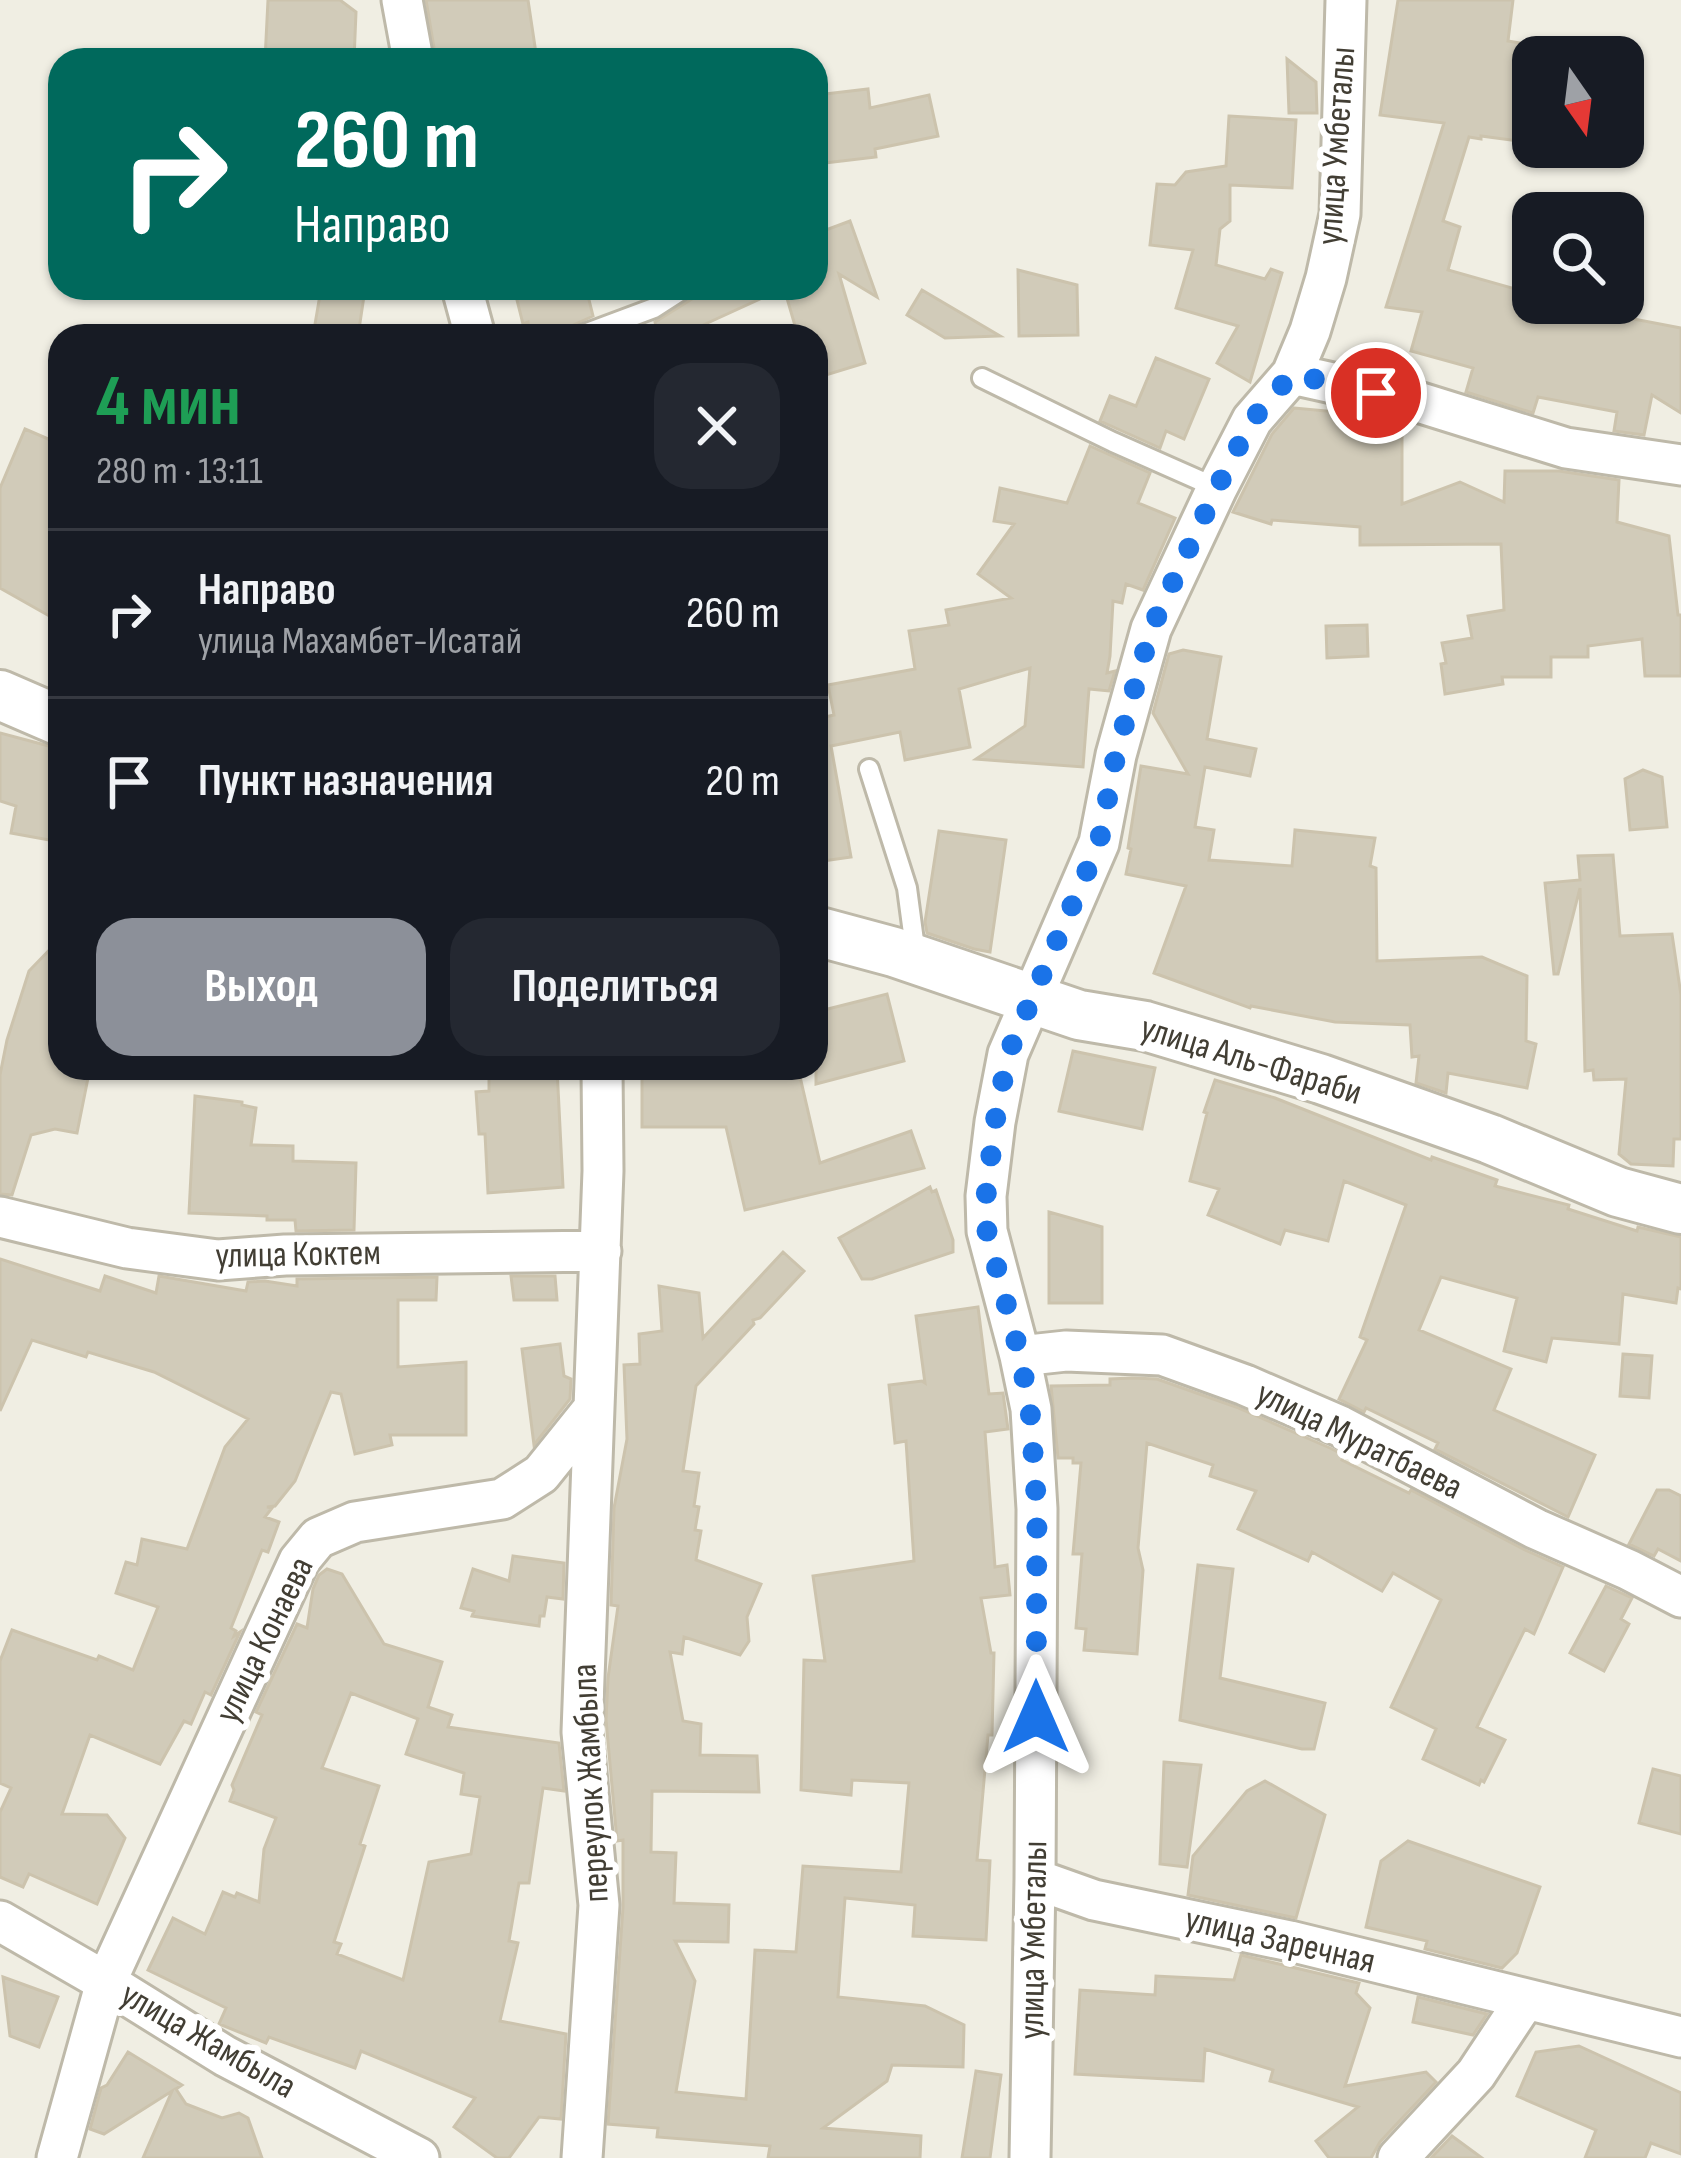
<!DOCTYPE html>
<html lang="ru">
<meta charset="utf-8">
<style>
:root{--surface:#171b24;--page:#242831;--text:#f1f3f6;--muted:#9ea1a6;--line:#363941;--accent:#8c9099}
body{margin:0;font-family:"Sofia Sans Condensed",sans-serif;background:var(--page);color:var(--text);height:100vh;display:flex;flex-direction:column;font-size:45px;white-space:nowrap}
*{box-sizing:border-box;margin:0}
p{font-size:39px;color:var(--muted)}
.icon{flex:none;width:66px;height:66px;fill:none;stroke:currentColor;stroke-width:2;stroke-linecap:round;stroke-linejoin:round}
.map{position:relative;flex:1;overflow:hidden}
.side{position:absolute;left:48px;top:324px;width:780px;height:756px;display:flex;flex-direction:column;background:var(--surface);border-radius:36px;box-shadow:0 3px 9px #0004}
.side>*{flex:none}
.banner{position:absolute;left:48px;top:48px;width:780px;height:252px;border-radius:36px;box-shadow:0 3px 9px #0004;background:#00695c;color:#fff;overflow:hidden}
.needle{width:78px;rotate:166deg}
.controls{position:absolute;left:1512px;top:36px;display:grid;gap:24px}
.controls a{display:grid;place-items:center;width:132px;height:132px;border-radius:24px;background:var(--surface);box-shadow:0 3px 9px #0004;font-size:60px}
.pin{position:absolute;display:grid;place-items:center;width:102px;height:102px;color:#fff;margin:-51px;border:6px solid #fff;border-radius:50%;box-shadow:0 3px 12px #0007}
.me{position:absolute;width:132px;margin:-66px;rotate:0deg;stroke-linejoin:round;filter:drop-shadow(0 0 9px #0008)}
.turn{display:flex;align-items:center;gap:42px;height:252px;padding:0 48px;font-size:54px}
.turn .icon{width:156px;height:156px;stroke-width:2.5}
.turn b{display:block;font-size:84px;line-height:102px}
.round{display:grid;place-items:center;flex:none;width:126px;height:126px;border-radius:36px;background:var(--page)}
.summary{display:flex;align-items:center;justify-content:space-between;height:204px;padding:0 48px}
h1{font-size:72px;font-weight:700;line-height:90px;color:#1e9e55}
.action{display:flex;gap:24px;margin-top:auto;padding:24px 48px}
.action a{flex:1;height:138px;border-radius:36px;background:var(--accent);color:#fff;font-size:48px;font-weight:700;line-height:138px;text-align:center}
.action a+a{background:var(--page);color:var(--text)}
ul{padding:0;list-style:none}
li{display:flex;align-items:center;gap:36px;height:168px;padding:0 48px;border-top:3px solid var(--line)}
li div{flex:1}
li b{display:block;font-size:45px}
li em{font-style:normal}
.map>svg:first-child{display:block}
.building{fill:#d1cbb9;stroke:#ccc3ad;stroke-width:3;fill-rule:evenodd}
.lines{fill:none;stroke-linecap:round;stroke-linejoin:round}
.service-casing{stroke:#beb9a9;stroke-width:24}
.minor-casing{stroke:#beb9a9;stroke-width:45}
.tertiary-casing{stroke:#beb9a9;stroke-width:54}
.service{stroke:#fff;stroke-width:18}
.minor{stroke:#fff;stroke-width:39}
.tertiary{stroke:#fff;stroke-width:48}
.route{stroke:#1a73e8;stroke-width:21;stroke-dasharray:0 37.8}
.labels{text-anchor:middle;dominant-baseline:central;stroke-width:12;stroke-linejoin:round;paint-order:stroke}
.street-label{font-size:36px;fill:#423e34;stroke:#fff}
</style>
<div class="map">
<svg width="1681" height="2158" viewBox="0 0 1681 2158">
<rect width="100%" height="100%" fill="#f0eee3"/>
<!-- building -->
<path class="building" d="M268,0H340L356,12L354,60H265Z
M426,0H528L537,60H436Z
M1398,0H1513L1508,41L1526,44L1522,71L1533,103V143L1481,136V139L1469,137L1443,221L1460,227L1448,270L1533,294V303H1565L1592,311L1681,328V413L1652,395L1644,435L1614,431L1617,412L1538,397L1533,413L1466,392L1473,368L1411,351L1422,312L1386,307L1444,123L1380,115Z
M1287,59L1316,82L1317,113H1289Z
M868,89L870,108L929,95L938,136L875,149L876,157L816,164V95Z
M1229,116L1296,120L1292,188L1230,185V221L1220,229L1216,265L1265,279L1271,269L1282,273L1250,382L1217,363L1238,326L1176,308L1193,250L1150,245L1157,184L1175,185L1186,172L1226,166Z
M850,221L877,297L839,274L865,363L816,378V336H798L784,288H816V224L824,223L826,230Z
M1018,270L1077,285L1078,335L1019,336Z
M514,288H586L593,316L569,327L566,336H530L528,322L523,324Z
M698,288H784L701,326L704,336H658L655,322L692,299Z
M321,289L364,296L358,336H313Z
M922,290L1000,336L945,338L907,315Z
M1156,358L1209,379L1184,439L1166,431L1160,448L1100,421L1110,396L1136,406Z
M1294,408L1359,414V419H1384L1402,423V504L1460,482L1504,502L1505,471H1559L1619,480L1617,522L1669,536L1678,615H1681V676H1645L1642,639L1588,646V657H1551V677H1502L1503,684L1445,694L1441,664L1446,663L1442,643L1472,638L1468,616L1504,610L1501,544L1360,545V527L1272,520L1271,524L1233,512L1272,434Z
M25,429L60,444V622L0,588V488Z
M1090,446L1150,473L1138,503L1175,518L1143,590L1126,584L1122,603L1113,601L1110,656L1107,673L1115,671L1109,691L1089,689L1083,767L976,759L1025,726L1030,668L959,689L970,747L905,760L900,732L831,746L851,857L816,862V719L834,715L828,685L915,669L909,631L949,625L946,610L1011,598L978,574L1014,524L994,521L1000,488L1067,503Z
M1367,625L1368,656L1327,658L1326,626Z
M1183,650L1221,657L1207,739L1256,749L1250,776L1205,767L1195,827L1214,830L1209,860L1292,866L1295,830L1375,838L1370,866L1376,868L1377,961L1482,957L1527,976L1526,1041L1536,1044L1527,1088L1448,1073L1446,1093L1416,1083L1419,1056L1412,1057L1410,1025L1335,1022L1251,1006L1250,1008L1154,973L1186,886L1126,874L1131,849L1128,848L1141,766L1188,774L1153,713L1169,654Z
M0,733L60,749V842L11,833L16,806L0,801Z
M1643,770L1662,777L1667,827L1630,830L1625,779Z
M939,831L1006,840L990,952L974,949L927,933L925,922Z
M1613,855L1620,936L1672,934L1681,995V1139H1674L1673,1166L1631,1164L1619,1154L1626,1079L1594,1080L1593,1070L1585,1071L1580,888L1558,974H1554L1545,883L1580,880L1578,856Z
M60,939V1068H90L77,1133L55,1129L31,1135L12,1195L0,1194V1075L7,1040L29,971Z
M887,994L904,1061L816,1084V1012Z
M1073,1051L1155,1068L1142,1129L1059,1111Z
M489,1068H557L563,1187L488,1193L485,1134H479L476,1092L489,1091Z
M642,1068H798L820,1163L911,1131L924,1168L745,1210L726,1127H642Z
M1215,1080L1275,1098L1431,1160L1432,1157L1497,1180L1495,1186L1569,1205L1568,1209L1637,1231L1638,1227L1681,1237V1289L1678,1288L1676,1303L1623,1294L1619,1344L1552,1338L1546,1362L1504,1351L1517,1298L1441,1277L1419,1330L1511,1369L1494,1410L1595,1455L1568,1517L1435,1449L1438,1443L1366,1408L1364,1412L1339,1399L1367,1340L1360,1337L1406,1205L1344,1181L1328,1241L1285,1230L1280,1244L1208,1215L1219,1189L1190,1181L1207,1113L1204,1112Z
M195,1096L242,1102V1105L256,1108L251,1145L293,1146V1161L356,1163L354,1230L296,1231L295,1220H267V1216L189,1213Z
M930,1187L932,1192L936,1190L953,1240V1252L872,1279H862L839,1238Z
M1049,1212L1102,1227V1303H1049Z
M783,1252L804,1271L760,1318L753,1320L754,1324L696,1386L683,1471L699,1473L694,1506L699,1507L695,1530L701,1531L696,1560L761,1584L747,1617L749,1641L740,1655L684,1637L682,1654L670,1652L683,1721L701,1724L700,1755L757,1756L759,1792L652,1791L651,1852L676,1853L674,1903L729,1905L728,1942L675,1941L695,1981L676,2092L746,2099L755,1950L796,1952L803,1866L901,1872L909,1783L852,1780L851,1795L801,1790L804,1660L825,1661L813,1576L914,1561L906,1441L895,1443L889,1385L922,1381L925,1383L916,1316L978,1307L989,1394L1003,1393L1008,1429L985,1432L995,1567L1007,1565L1010,1595L981,1598L991,1653H994L992,1735H988L977,1860L990,1861L986,1940L913,1936L915,1905L845,1898L838,1997L925,2006L964,2025L963,2067L892,2065L887,2081L823,2128L921,2136L920,2158H768L770,2146L657,2137L658,2128L608,2124L623,1907V1840L617,1841L606,1720L608,1678L618,1606L611,1605L614,1508L627,1439L624,1365L640,1364L639,1334L662,1331L659,1286L699,1293L703,1338Z
M0,1259L100,1291L105,1276L156,1293L159,1276L246,1291L248,1282L265,1281L297,1286V1279L437,1277L436,1300H398V1367L466,1362V1435H390L392,1445L355,1454L341,1394L331,1392L295,1481L275,1506L267,1507L272,1508L265,1517L279,1522L268,1552L262,1550L231,1628L236,1631L234,1636L240,1632L211,1695L205,1692L191,1724L184,1721L160,1764L90,1735L62,1814L107,1815L125,1838L97,1904L29,1874L23,1887L0,1877V1812L11,1788L0,1783V1661L12,1630L97,1660L99,1656L133,1670L158,1607L116,1593L126,1562L137,1565L142,1539L187,1549L225,1447L248,1419L154,1372L88,1352L86,1357L32,1340L0,1411Z
M511,1276H555L557,1300H514Z
M560,1344L564,1376L571,1379L570,1399L534,1445L522,1349Z
M1623,1354L1652,1356L1649,1398L1620,1396Z
M1132,1378L1157,1379L1236,1407L1330,1448L1344,1455L1342,1460L1409,1493L1411,1490L1525,1550L1563,1567L1534,1634L1525,1629L1477,1727L1505,1740L1484,1782L1481,1780L1479,1785L1423,1759L1436,1729L1391,1707L1441,1600L1393,1573L1382,1591L1312,1552L1308,1561L1238,1529L1256,1491L1210,1476L1213,1465L1147,1443L1138,1548L1143,1570L1137,1654L1084,1650L1086,1629L1076,1628L1082,1554H1073L1081,1463H1073V1458H1058L1051,1386L1110,1385V1379Z
M1657,1490H1669L1681,1496V1561L1658,1549L1654,1556L1629,1544Z
M513,1556L564,1563L563,1599L547,1597L544,1616H540L539,1626L472,1616L474,1611L461,1608L473,1569L509,1581Z
M1198,1565L1233,1569L1220,1678L1325,1703L1314,1749H1302L1180,1720Z
M327,1569L342,1574L384,1644L442,1662L428,1707L452,1715L448,1727L559,1743L564,1791L543,1788L529,1883H519L509,1941L518,1943L500,2021L566,2034L561,2119L539,2117L509,2158H497L454,2127L475,2098L361,2051L355,2068L269,2037L266,2043L219,2024L226,2008L148,1970L173,1918L205,1934L223,1892L235,1897L237,1893L259,1902L264,1849L276,1818L230,1801L234,1790L232,1785L262,1715L256,1712L297,1624L307,1628L313,1589L319,1575ZM351,1693L418,1719L406,1754L464,1773L461,1794L480,1797L471,1854L429,1862L403,1980L337,1954L341,1944L334,1942L365,1846L360,1844L379,1786L322,1768Z
M1606,1586L1632,1598L1621,1619L1629,1624L1604,1671L1570,1653Z
M1164,1762L1201,1765L1187,1867L1160,1864Z
M1653,1769L1681,1776V1834L1639,1823Z
M1265,1781L1325,1815L1296,1918L1188,1895L1193,1856L1247,1791Z
M1408,1841L1540,1887L1517,1953L1502,1968L1425,1949L1427,1941L1366,1927L1381,1861Z
M1241,1955L1359,1983L1356,1993L1370,2008L1345,2086L1426,2072L1436,2082L1380,2142L1371,2158H1329L1316,2141L1358,2107L1270,2081L1273,2070L1205,2049L1203,2081L1075,2074L1080,1990L1155,1995L1156,1976L1234,1980Z
M3,1977L58,1997L39,2047L10,2036Z
M1418,1997L1487,2014L1473,2035L1413,2022Z
M1579,2046L1681,2093V2154L1651,2143L1645,2158H1585L1596,2130L1517,2096L1536,2052Z
M128,2052L182,2085L176,2089L186,2104L222,2118L239,2113L248,2118L262,2158H143L172,2091L104,2134L90,2129L101,2088L107,2085Z
M976,2071L1001,2075L990,2158H962Z
M1452,2136L1482,2158H1431Z"/>
<g class="lines">
<!-- service casing -->
<g class="service-casing">
<path id="service" d="M579,336L654,308L685,288
M982,378L1113,442L1217,488
M869,769L907,888L916,956"/>
</g>
<!-- minor casing -->
<g class="minor-casing">
<path id="minor" d="M402,0L413,60
M462,288L475,336
M1292,374L1418,402L1566,448L1681,465
M0,1217L127,1248L218,1260L285,1255L601,1251
M1020,1356L1066,1351L1162,1355L1245,1385L1340,1426L1536,1529L1629,1570L1681,1597
M1035,1879L1094,1900L1290,1941L1681,2037
M0,1921L106,1982L225,2056L419,2158
M57,2158L106,1982L299,1561L318,1538L355,1522L502,1499L541,1474L594,1408L603,1171L602,1068
M582,2158L599,1905L582,1732L594,1408
M1030,2158L1035,1879L1037,1509L1031,1409L1020,1356L987,1231L986,1196L995,1122L1008,1054L1099,843L1116,755L1151,629L1217,488L1252,420L1292,374L1310,331L1326,278L1340,214L1346,0
M1398,2158L1476,2074L1525,2000"/>
</g>
<!-- tertiary casing -->
<g class="tertiary-casing">
<path id="tertiary" d="M0,695L60,721
M816,931L894,952L1079,1015L1145,1026L1321,1079L1490,1139L1618,1192L1681,1209"/>
</g>
<!-- service -->
<use href="#service" class="service"/>
<!-- minor -->
<use href="#minor" class="minor"/>
<!-- tertiary -->
<use href="#tertiary" class="tertiary"/>
</g>
<g class="lines">
<!-- route -->
<path class="route" d="M1036,1717L1037,1509L1030,1409L1020,1356L987,1231L986,1196L995,1122L1008,1054L1099,843L1116,755L1151,629L1217,488L1252,420L1292,374L1376,393"/>
</g>
<g class="labels">
<!-- street labels -->
<g class="street-label">
<text transform="translate(1337 146) rotate(-86)">улица Умбеталы</text>
<text transform="translate(1251 1061) rotate(17)">улица Аль-Фараби</text>
<text transform="translate(298 1255) rotate(-1)">улица Коктем</text>
<text transform="translate(1359 1441) rotate(26)">улица Муратбаева</text>
<text transform="translate(265 1640) rotate(-64)">улица Конаева</text>
<text transform="translate(591 1783) rotate(-93)">переулок Жамбыла</text>
<text transform="translate(1034 1940) rotate(-89)">улица Умбеталы</text>
<text transform="translate(1280 1941) rotate(13)">улица Заречная</text>
<text transform="translate(208 2041) rotate(30)">улица Жамбыла</text>
</g>
</g>
</svg>
<div class="controls">
<a><svg class="needle" viewBox="-14 -14 28 28"><path d="M0-13l5 13h-10z" fill="#e53935"/><path d="M0 13l5-13h-10z" fill="#9ea1a6"/></svg></a>
<a><svg class="icon" aria-label="search" viewBox="0 0 24 24"><circle cx="10" cy="10" r="6"/><path d="M15 15l6 6"/></svg></a>
</div>
<div class="pin" style="left:1376px;top:393px;background:#d93025"><svg class="icon" aria-label="arrive" viewBox="0 0 24 24"><path d="M6 21V4h12l-3 4 3 4H6"/></svg></div>
<svg class="me" style="left:1036px;top:1717px" viewBox="-20 -20 40 40"><path d="M0-17L14 15 0 8-14 15z" fill="#1a73e8" stroke="#fff" stroke-width="4"/></svg>
<div class="banner">
<div class="turn"><svg class="icon" aria-label="right" viewBox="0 0 24 24"><path d="M7 20v-9h11M14 6l5 5-5 5"/></svg><div><b>260 m</b>Направо</div></div>
</div>
<section class="side">
<div class="summary"><div><h1>4 мин</h1><p>280 m · 13:11</p></div><a class="round"><svg class="icon" aria-label="close" viewBox="0 0 24 24"><path d="M6 6l12 12M18 6L6 18"/></svg></a></div>
<ul>
<li><svg class="icon" aria-label="right" viewBox="0 0 24 24"><path d="M7 20v-9h11M14 6l5 5-5 5"/></svg><div><b>Направо</b><p>улица Махамбет-Исатай</p></div><em>260 m</em></li>
<li><svg class="icon" aria-label="arrive" viewBox="0 0 24 24"><path d="M6 21V4h12l-3 4 3 4H6"/></svg><div><b>Пункт назначения</b></div><em>20 m</em></li>
</ul>
<div class="action"><a>Выход</a><a>Поделиться</a></div>
</section>
</div>
